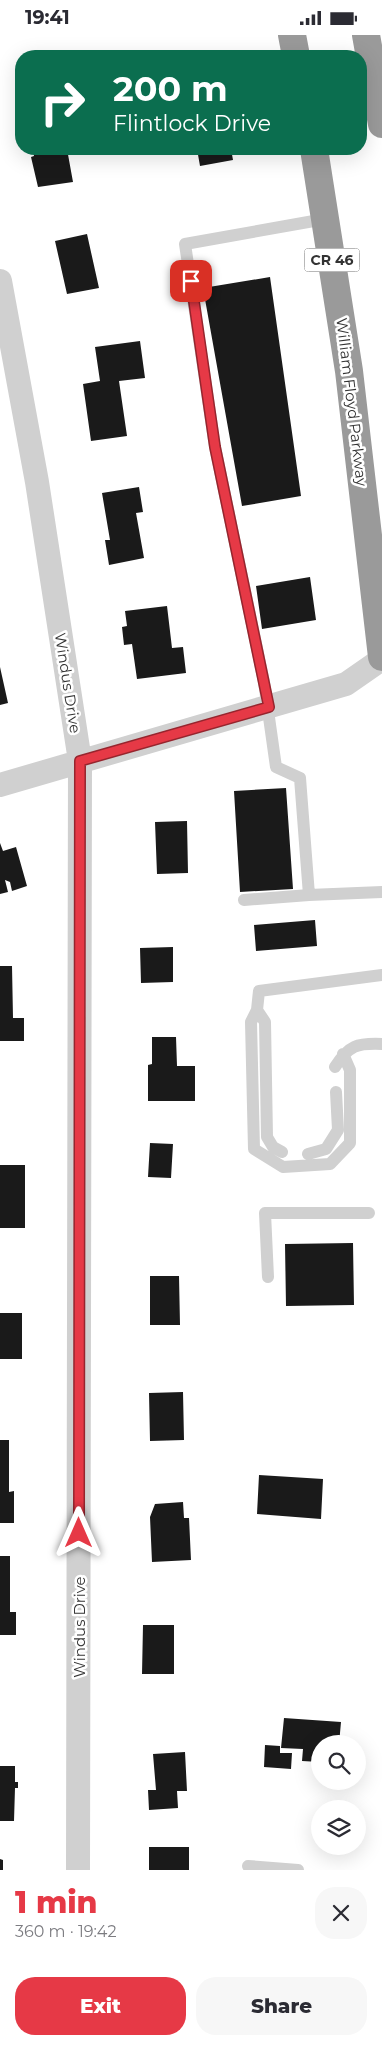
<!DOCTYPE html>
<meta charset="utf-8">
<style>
:root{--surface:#fff;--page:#f7f7f7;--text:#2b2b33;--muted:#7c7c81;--accent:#e63946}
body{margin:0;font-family:Montserrat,sans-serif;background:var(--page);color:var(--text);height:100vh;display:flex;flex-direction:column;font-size:19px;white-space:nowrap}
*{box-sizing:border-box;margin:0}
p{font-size:16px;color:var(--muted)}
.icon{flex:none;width:28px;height:28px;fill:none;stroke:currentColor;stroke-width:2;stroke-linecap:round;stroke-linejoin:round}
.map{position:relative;height:1835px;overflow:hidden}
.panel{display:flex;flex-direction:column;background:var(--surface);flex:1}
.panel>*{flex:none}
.hud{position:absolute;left:15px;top:15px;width:352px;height:105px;border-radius:20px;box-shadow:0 5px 20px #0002;background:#0b6e4f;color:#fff;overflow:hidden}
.controls{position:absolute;left:311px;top:1700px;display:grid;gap:10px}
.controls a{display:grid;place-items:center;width:55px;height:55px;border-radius:50%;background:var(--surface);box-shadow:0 5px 20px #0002;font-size:25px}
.pin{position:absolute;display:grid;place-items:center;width:42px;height:42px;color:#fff;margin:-21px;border-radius:10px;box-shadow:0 2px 8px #0006}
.me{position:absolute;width:55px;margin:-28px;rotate:0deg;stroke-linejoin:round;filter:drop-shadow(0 0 4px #0008)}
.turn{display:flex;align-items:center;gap:18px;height:105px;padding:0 15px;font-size:22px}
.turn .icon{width:65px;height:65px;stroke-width:2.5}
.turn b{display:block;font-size:35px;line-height:42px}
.round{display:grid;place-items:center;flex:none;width:52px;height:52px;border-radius:20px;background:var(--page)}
.head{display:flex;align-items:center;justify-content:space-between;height:85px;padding:0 15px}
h1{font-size:30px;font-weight:800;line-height:38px;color:var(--accent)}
.cta{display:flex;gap:10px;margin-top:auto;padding:10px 15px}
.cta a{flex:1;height:58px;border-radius:20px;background:var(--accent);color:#fff;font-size:20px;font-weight:800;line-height:58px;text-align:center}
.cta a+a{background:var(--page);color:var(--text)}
.status{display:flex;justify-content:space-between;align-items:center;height:35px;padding:0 25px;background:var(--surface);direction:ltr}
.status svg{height:14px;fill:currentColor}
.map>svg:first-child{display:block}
.building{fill:#1a1a1a}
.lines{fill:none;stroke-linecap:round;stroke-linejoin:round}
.lane{stroke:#d0d0d0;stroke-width:12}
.street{stroke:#d0d0d0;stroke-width:24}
.highway{stroke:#9a9a9a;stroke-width:28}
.route-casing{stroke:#96252e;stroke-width:12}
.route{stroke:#e63946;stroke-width:9}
.labels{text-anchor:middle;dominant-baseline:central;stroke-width:5;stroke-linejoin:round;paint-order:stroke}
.shield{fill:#fff;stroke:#707070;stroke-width:1}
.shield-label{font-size:14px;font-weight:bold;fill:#333}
.street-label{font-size:15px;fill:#333;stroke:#fff}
</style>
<div class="status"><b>19:41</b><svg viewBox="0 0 49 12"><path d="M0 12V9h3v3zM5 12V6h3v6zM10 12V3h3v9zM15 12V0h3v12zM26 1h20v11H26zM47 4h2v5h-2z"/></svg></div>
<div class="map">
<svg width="382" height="1835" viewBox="0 0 382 1835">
<rect width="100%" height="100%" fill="#fff"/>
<!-- building -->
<path class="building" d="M43,114H67L73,147L38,152L31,122L34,121L33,115Z
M197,114H231L233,125L200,131Z
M87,199L99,253L67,259L55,206Z
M270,242L301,461L242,471L203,253Z
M140,306L145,343L119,346L127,401L91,406L83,349L100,346L95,312Z
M139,452L143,477L136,478L144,523L109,530L105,505H110L102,458Z
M310,542L316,585L262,594L256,551Z
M167,571L172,613L183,612L186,638L137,644L132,609L124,610L122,592L127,591L125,576Z
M0,632L8,668L0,670Z
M286,753L293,854L240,857L234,756Z
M187,786L188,838L157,839L155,787Z
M0,808L3,816L16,812L27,851L12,856L10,847L5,845L8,857L0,859Z
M315,885L317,911L256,916L254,890Z
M173,912V947L141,948L140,913Z
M0,931H12L13,983H24V1006H0Z
M152,1002H176L177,1031H195V1066H148V1030L152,1029Z
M150,1108L173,1109L171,1143L148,1142Z
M0,1130H25V1193H0Z
M353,1208L354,1270L286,1271L285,1209Z
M150,1241H179L180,1290H150Z
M0,1278H22V1324H0Z
M183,1357L184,1405L150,1406L149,1358Z
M0,1405H9V1457L14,1456V1488H0Z
M259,1440L323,1444L321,1484L257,1479Z
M183,1467L184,1483H189L191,1525L152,1527L150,1482L155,1469Z
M0,1521H10V1577H16V1600H0Z
M143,1590H174V1639H142Z
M284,1683L341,1687L339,1709H320V1727L302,1726L303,1714L281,1713Z
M265,1710L280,1711V1718H292L291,1734L264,1732Z
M185,1717L187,1756H177L178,1773L149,1775L148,1755H156L153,1719Z
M0,1731H15V1747H18V1753H15L14,1786H0Z
M149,1812H189V1835H149Z
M0,1824L3,1825V1835H0Z"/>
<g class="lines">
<!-- lane -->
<path class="lane" d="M325,184L185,209L215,412L264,647L276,732L300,743L309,860L382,857
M244,865L309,860
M257,975L265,987L267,1102L273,1112L282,1117
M343,1019L350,1035V1108L330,1129L283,1132L254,1114L251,987L257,975L259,956L382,940
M335,1032C349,1010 357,1008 382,1009
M308,1119L326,1114L338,1095L336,1057
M268,1242L265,1178H369
M248,1831L298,1835"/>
<!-- street -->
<path class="street" d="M0,246L37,447L80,726L78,1835
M0,750L346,649L382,624"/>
<!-- highway -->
<path class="highway" d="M292,0L296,21
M366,0L382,89
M314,114L349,336L382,622"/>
</g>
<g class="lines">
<!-- route casing -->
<g class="route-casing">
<path id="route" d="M79,1498L80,726L269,672L215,412L191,246"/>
</g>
<!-- route -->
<use href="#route" class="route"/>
</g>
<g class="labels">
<!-- shield labels -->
<rect class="shield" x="304.5" y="213.5" width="55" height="23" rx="4"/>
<g class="shield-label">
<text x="332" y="225">CR 46</text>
</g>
<!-- street labels -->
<g class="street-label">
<text transform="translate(352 367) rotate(83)">William Floyd Parkway</text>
<text transform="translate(68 648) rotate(81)">Windus Drive</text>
<text transform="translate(79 1592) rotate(-90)">Windus Drive</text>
</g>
</g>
</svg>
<div class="controls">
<a><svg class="icon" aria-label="search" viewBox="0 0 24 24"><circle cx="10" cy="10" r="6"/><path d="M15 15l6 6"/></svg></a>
<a><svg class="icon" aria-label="layers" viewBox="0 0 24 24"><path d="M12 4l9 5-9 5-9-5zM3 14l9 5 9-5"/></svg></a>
</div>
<div class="pin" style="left:191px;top:246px;background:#d93025"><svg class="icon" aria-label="arrive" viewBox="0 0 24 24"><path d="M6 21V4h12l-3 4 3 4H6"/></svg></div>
<svg class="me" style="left:79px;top:1498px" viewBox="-20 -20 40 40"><path d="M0-17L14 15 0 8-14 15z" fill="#e63946" stroke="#fff" stroke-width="4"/></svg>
<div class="hud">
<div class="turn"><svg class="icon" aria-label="right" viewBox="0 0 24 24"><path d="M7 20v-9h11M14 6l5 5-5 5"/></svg><div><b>200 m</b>Flintlock Drive</div></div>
</div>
</div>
<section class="panel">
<div class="head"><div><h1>1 min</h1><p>360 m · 19:42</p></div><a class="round"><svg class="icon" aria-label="close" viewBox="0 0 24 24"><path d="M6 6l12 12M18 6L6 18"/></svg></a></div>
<div class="cta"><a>Exit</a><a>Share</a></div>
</section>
